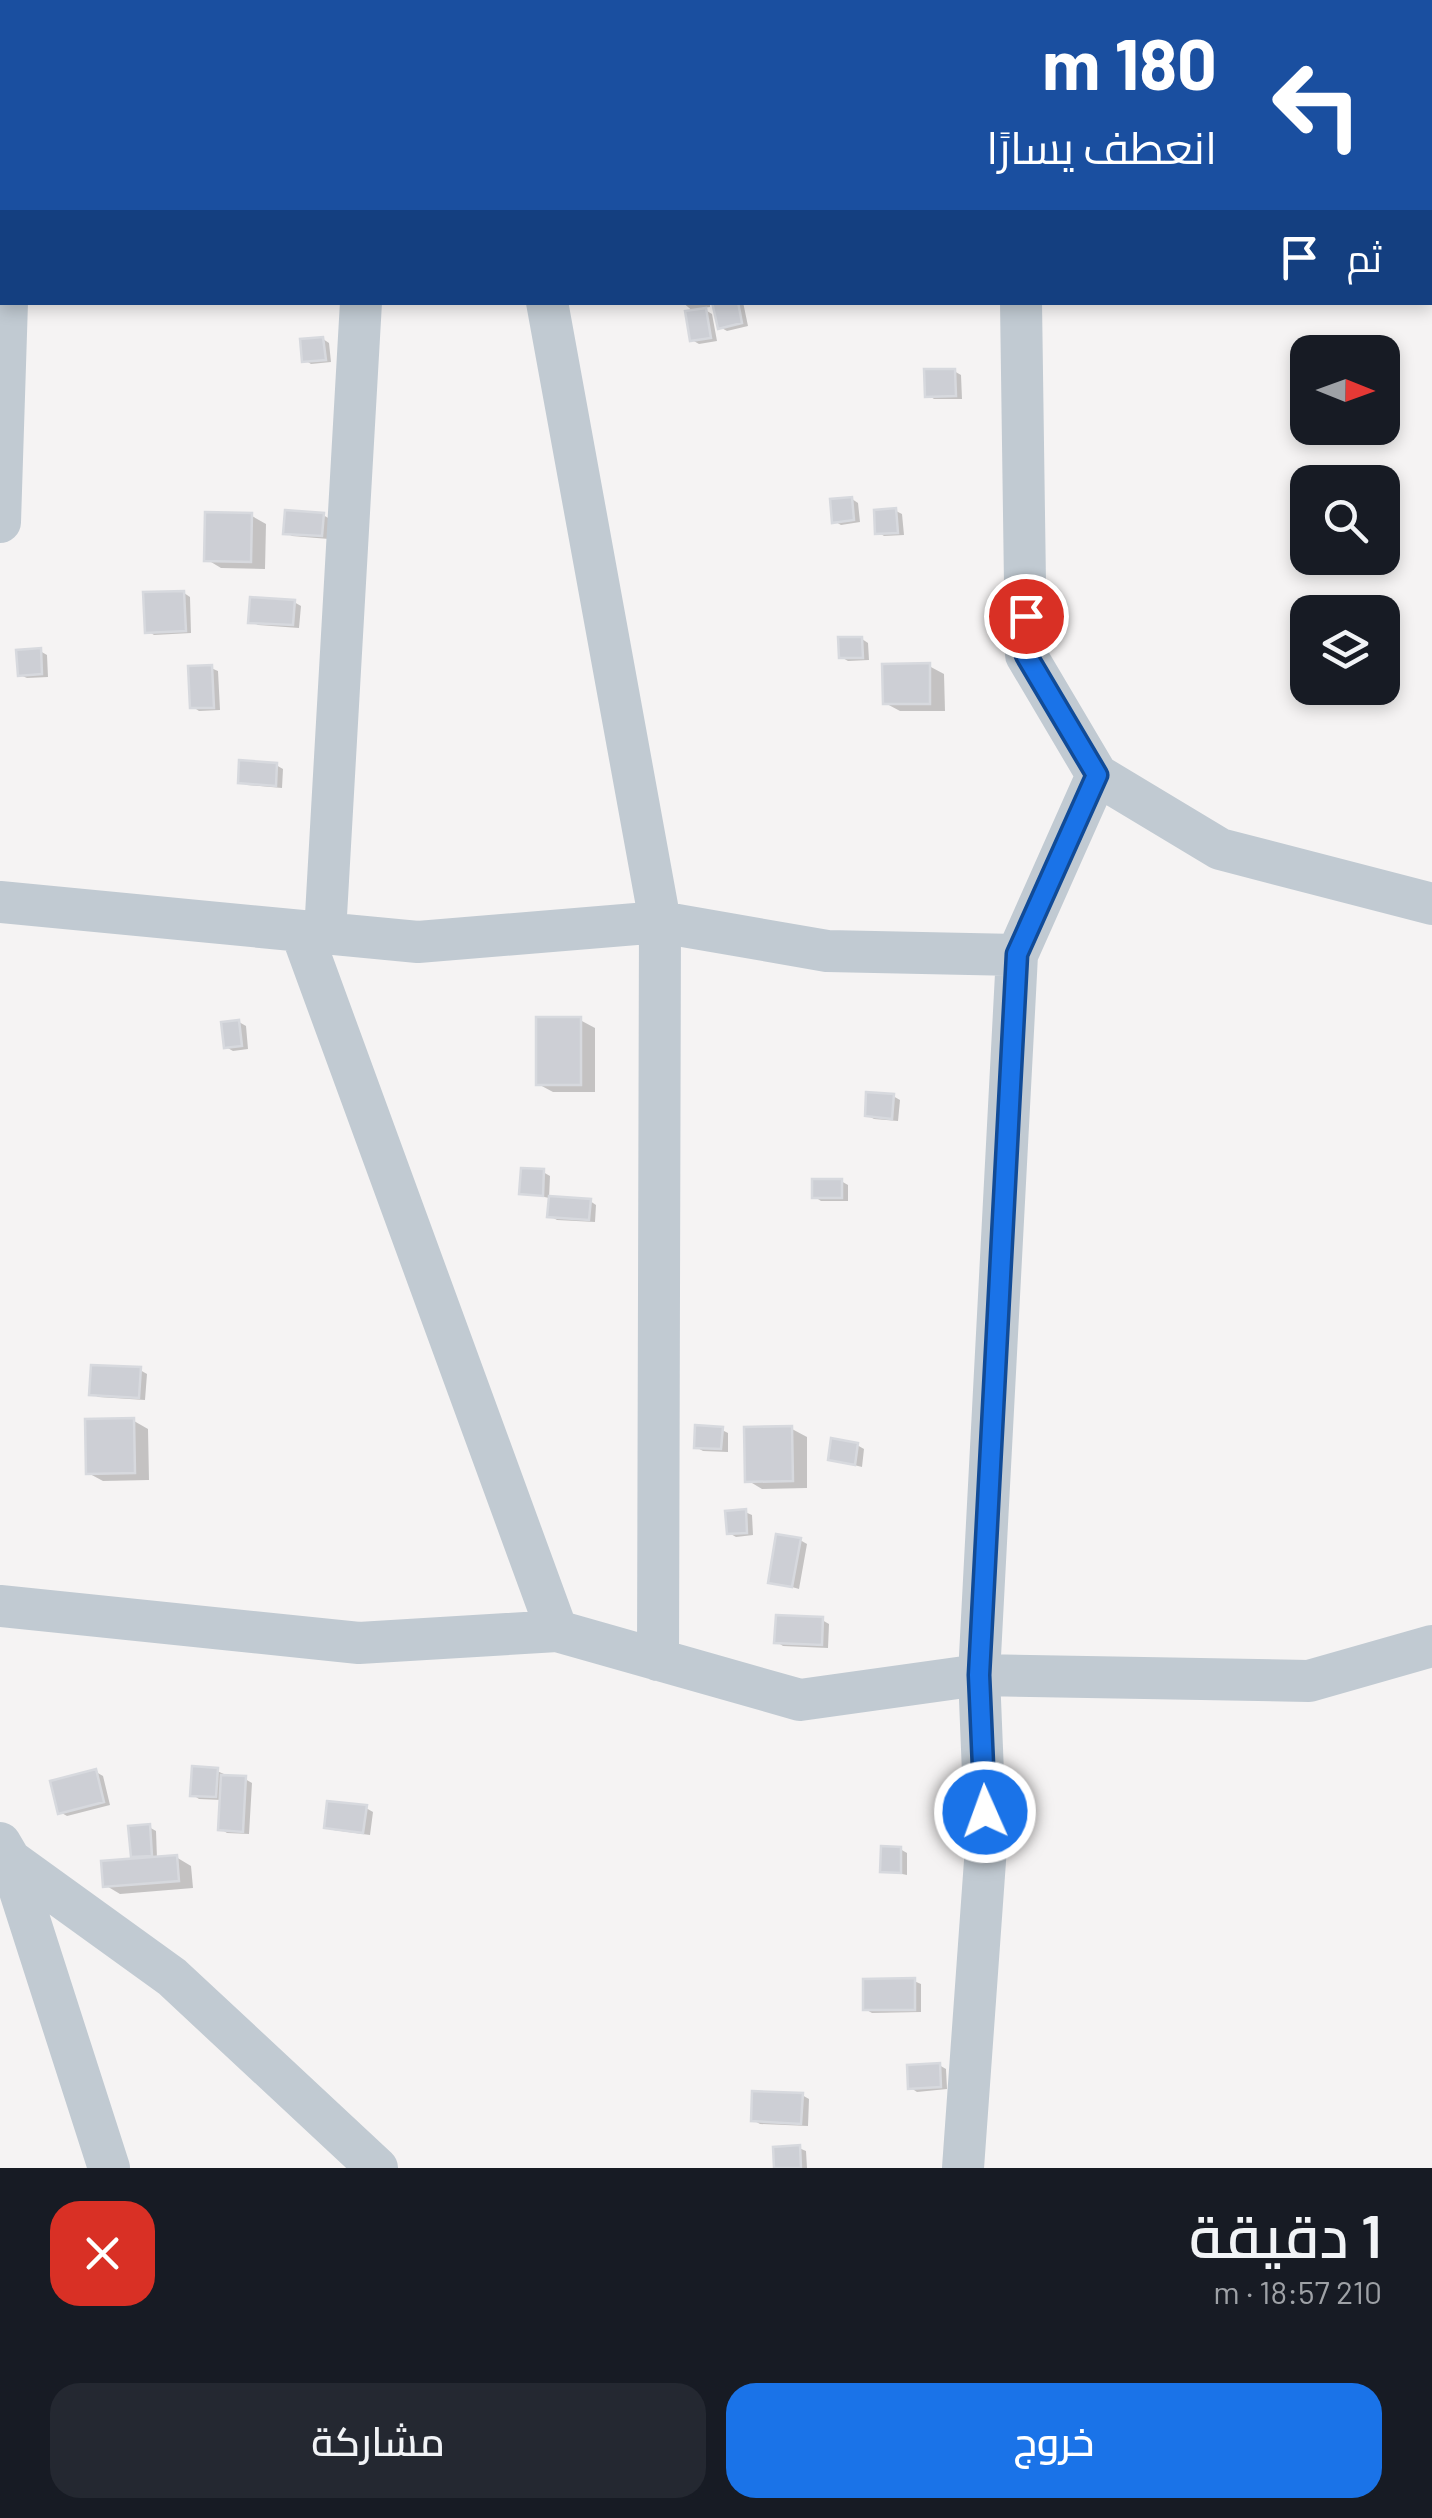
<!DOCTYPE html>
<html lang="ar">
<meta charset="utf-8">
<style>
:root{--surface:#171b24;--page:#242831;--text:#f1f3f6;--muted:#9ea1a6;--accent:#1a73e8}
body{margin:0;font-family:Barlow,Cairo,sans-serif;background:var(--page);color:var(--text);direction:rtl;height:100vh;display:flex;flex-direction:column;font-size:38px;white-space:nowrap}
*{box-sizing:border-box;margin:0}
p{font-size:32px;color:var(--muted)}
.icon{flex:none;width:55px;height:55px;fill:none;stroke:currentColor;stroke-width:2;stroke-linecap:round;stroke-linejoin:round}
.map{position:relative;height:2168px;overflow:hidden;direction:ltr}
.sheet{display:flex;flex-direction:column;background:var(--surface);flex:1}
.sheet>*{flex:none}
.hud{position:absolute;left:0px;top:0px;width:1432px;height:305px;box-shadow:0 5px 15px #0003;direction:rtl;background:#1a4fa0;color:#fff;overflow:hidden}
.needle{width:65px;rotate:91deg}
.fabs{position:absolute;left:1290px;top:335px;display:grid;gap:20px}
.fabs a{display:grid;place-items:center;width:110px;height:110px;border-radius:20px;background:var(--surface);box-shadow:0 5px 15px #0003;font-size:50px}
.pin{position:absolute;display:grid;place-items:center;width:85px;height:85px;color:#fff;margin:-42px;border:5px solid #fff;border-radius:50%;box-shadow:0 2px 10px #0007}
.me{position:absolute;width:110px;margin:-55px;rotate:358deg;stroke-linejoin:round;filter:drop-shadow(0 0 8px #0008)}
.turn{display:flex;align-items:center;gap:35px;height:210px;padding:0 50px;font-size:45px}
.turn .icon{width:130px;height:130px;stroke-width:2.5}
.turn b{display:block;font-size:70px;line-height:85px}
.then{display:flex;align-items:center;height:95px;padding:0 50px;background:#0003;gap:20px;font-size:38px}
.round{display:grid;place-items:center;flex:none;width:105px;height:105px;border-radius:30px;background:var(--page)}
.headline{display:flex;align-items:center;justify-content:space-between;height:170px;padding:0 50px}
h1{font-size:60px;font-weight:600;line-height:75px}
.cta{display:flex;gap:20px;margin-top:auto;padding:20px 50px}
.cta a{flex:1;height:115px;border-radius:30px;background:var(--accent);color:#fff;font-size:40px;font-weight:600;line-height:115px;text-align:center}
.cta a+a{background:var(--page);color:var(--text)}
.map>svg:first-child{display:block}
.shadow{fill:#0003}
.building{fill:#cdcfd5;stroke:#d7d9de;stroke-width:2.5}
.lines{fill:none;stroke-linecap:round;stroke-linejoin:round}
.street{stroke:#c1cad2;stroke-width:42}
.route-casing{stroke:#114b97;stroke-width:25}
.route{stroke:#1a73e8;stroke-width:18}
</style>
<div class="map">
<svg width="1432" height="2168" viewBox="0 0 1432 2168">
<rect width="100%" height="100%" fill="#f5f3f3"/>
<!-- shadow -->
<path class="shadow" d="M201,0H277V2H201Z
M449,0H503L507,2H449Z
M766,0H818V2H768Z
M682,302H710V307L702,308L712,314L717,341L699,344L692,340L694,312Z
M715,302H743L748,326L727,331L720,327Z
M323,339L329,343L331,362L311,364L305,360Z
M954,371L961,375L962,399H934L928,395Z
M852,499L858,503L860,522L841,525L834,521Z
M896,511L902,514L904,535L884,536L878,532Z
M323,515L330,519L329,539L292,536L286,532Z
M252,516L266,524L265,569L221,568L206,559Z
M184,593L190,597L191,633L154,635L148,631Z
M294,602L301,606L299,628L258,625L251,621Z
M862,639L868,643L869,660L848,661L841,657Z
M40,651L47,655L48,677L27,678L20,675Z
M929,666L944,674L945,711H900L885,703Z
M211,668L218,671L220,710L199,711L193,707Z
M276,765L283,769L282,788L247,785L240,782Z
M580,1020L595,1028V1092H553L538,1084Z
M239,1022L246,1026L248,1049L233,1051L226,1047Z
M893,1096L900,1100L898,1121L874,1119L867,1115Z
M543,1172L550,1176L549,1198L522,1192Z
M841,1181L848,1185V1201H821L815,1197Z
M590,1201L596,1205L595,1222L557,1220L550,1216Z
M140,1370L147,1374L145,1400L98,1397L92,1393Z
M134,1421L148,1429L149,1480L103,1481L88,1473Z
M792,1429L807,1437V1488L762,1489L747,1480Z
M722,1430L728,1433V1452L703,1451L696,1447Z
M857,1445L864,1449L862,1467L830,1459Z
M745,1512L752,1515L753,1535L736,1537L729,1533Z
M800,1540L807,1544L799,1589L771,1581Z
M822,1620L829,1624L828,1648L783,1646L777,1642Z
M217,1771L224,1774V1778L245,1779L252,1783L249,1834L227,1833L221,1829L222,1800L199,1799L193,1795Z
M96,1772L103,1776L110,1805L67,1816L60,1812Z
M366,1808L373,1812L370,1835L333,1830L326,1827Z
M149,1827L156,1831L157,1859L176,1857L191,1866L193,1888L120,1894L105,1885L141,1860L134,1856Z
M900,1849L907,1853V1875L883,1870Z
M914,1981L921,1984V2012L872,2013L865,2009Z
M939,2065L946,2069L947,2089L917,2092L911,2088Z
M802,2095L809,2099L808,2126L760,2124L753,2120Z
M799,2148L806,2151L807,2168H776Z"/>
<!-- building -->
<path class="building" d="M712,302H738L742,323L718,329Z
M706,308L711,338L690,341L685,311Z
M323,337L326,360L302,362L300,339Z
M924,369H955L956,396L925,397Z
M852,497L854,520L832,523L830,499Z
M896,508L898,533L875,534L874,510Z
M285,510L324,513L322,536L283,534Z
M205,512L252,513L251,562L204,561Z
M184,591L186,631L145,633L143,592Z
M250,597L295,600L293,625L248,623Z
M838,637H862L863,658H839Z
M41,648L42,674L18,676L16,650Z
M930,663V704H883L882,664Z
M212,665L214,708H190L188,666Z
M239,760L277,763L276,786L238,783Z
M536,1017H581V1085H536Z
M239,1020L242,1046L224,1048L221,1022Z
M866,1092L894,1094L892,1119L865,1116Z
M521,1168L544,1169L543,1196L519,1194Z
M812,1179H842V1198H812Z
M549,1196L591,1199L589,1220L547,1217Z
M91,1365L141,1367L139,1398L89,1395Z
M134,1418L135,1473L86,1474L85,1419Z
M695,1425L723,1427L721,1449L694,1448Z
M792,1426L793,1481L745,1482L744,1427Z
M831,1438L858,1443L855,1465L828,1460Z
M746,1509L747,1533L727,1534L725,1511Z
M776,1534L801,1538L792,1587L768,1583Z
M776,1615L823,1617L822,1645L774,1643Z
M192,1766L218,1768L216,1797L190,1796Z
M96,1769L104,1802L58,1814L50,1781Z
M221,1775L246,1776L243,1832L218,1830Z
M327,1801L367,1805L363,1833L324,1828Z
M150,1824L152,1856L131,1857L128,1826Z
M881,1846L901,1847V1873L880,1872Z
M177,1855L179,1881L103,1887L101,1861Z
M915,1978V2010H863V1979Z
M940,2063L941,2087L908,2089L907,2065Z
M752,2091L803,2093L801,2124L751,2121Z
M800,2145L801,2168H774L773,2147Z"/>
<g class="lines">
<!-- street -->
<path class="street" d="M358,0V2
M1013,0V2
M609,2L610,0
M0,80L2,131
M0,227H2
M1430,259L1432,260
M547,302L660,922L658,1660
M0,522L7,302
M1097,775L1220,849L1432,904
M0,902L418,942L660,922L827,951L1017,955
M301,931L557,1631
M325,933L361,302
M0,1606L359,1643L557,1631L800,1700L979,1675L1309,1681L1432,1646
M0,1843L10,1860L172,1977L377,2168
M10,1860L109,2168
M963,2168L986,1847L979,1675L1017,955L1097,775L1026,655L1021,302"/>
</g>
<g class="lines">
<!-- route casing -->
<g class="route-casing">
<path id="route" d="M985,1812L979,1675L1017,954L1097,775L1026,655V616"/>
</g>
<!-- route -->
<use href="#route" class="route"/>
</g>
</svg>
<div class="fabs">
<a><svg class="needle" viewBox="-14 -14 28 28"><path d="M0-13l5 13h-10z" fill="#e53935"/><path d="M0 13l5-13h-10z" fill="#9ea1a6"/></svg></a>
<a><svg class="icon" aria-label="search" viewBox="0 0 24 24"><circle cx="10" cy="10" r="6"/><path d="M15 15l6 6"/></svg></a>
<a><svg class="icon" aria-label="layers" viewBox="0 0 24 24"><path d="M12 4l9 5-9 5-9-5zM3 14l9 5 9-5"/></svg></a>
</div>
<div class="pin" style="left:1026px;top:616px;background:#d93025"><svg class="icon" aria-label="arrive" viewBox="0 0 24 24"><path d="M6 21V4h12l-3 4 3 4H6"/></svg></div>
<svg class="me" style="left:985px;top:1812px" viewBox="-20 -20 40 40"><circle r="17" fill="#1a73e8" stroke="#fff" stroke-width="3"/><path d="M0-11L8 9 0 5-8 9z" fill="#fff"/></svg>
<div class="hud">
<div class="turn"><svg class="icon" aria-label="left" viewBox="0 0 24 24"><path d="M17 20v-9H6M10 6l-5 5 5 5"/></svg><div><b>180 m</b>انعطف يسارًا</div></div>
<div class="then">ثم<svg class="icon" aria-label="arrive" viewBox="0 0 24 24"><path d="M6 21V4h12l-3 4 3 4H6"/></svg></div>
</div>
</div>
<section class="sheet">
<div class="headline"><div><h1>1 دقيقة</h1><p>210 m · 18:57</p></div><a class="round" style="background:#d93025;color:#fff"><svg class="icon" aria-label="close" viewBox="0 0 24 24"><path d="M6 6l12 12M18 6L6 18"/></svg></a></div>
<div class="cta"><a>خروج</a><a>مشاركة</a></div>
</section>
